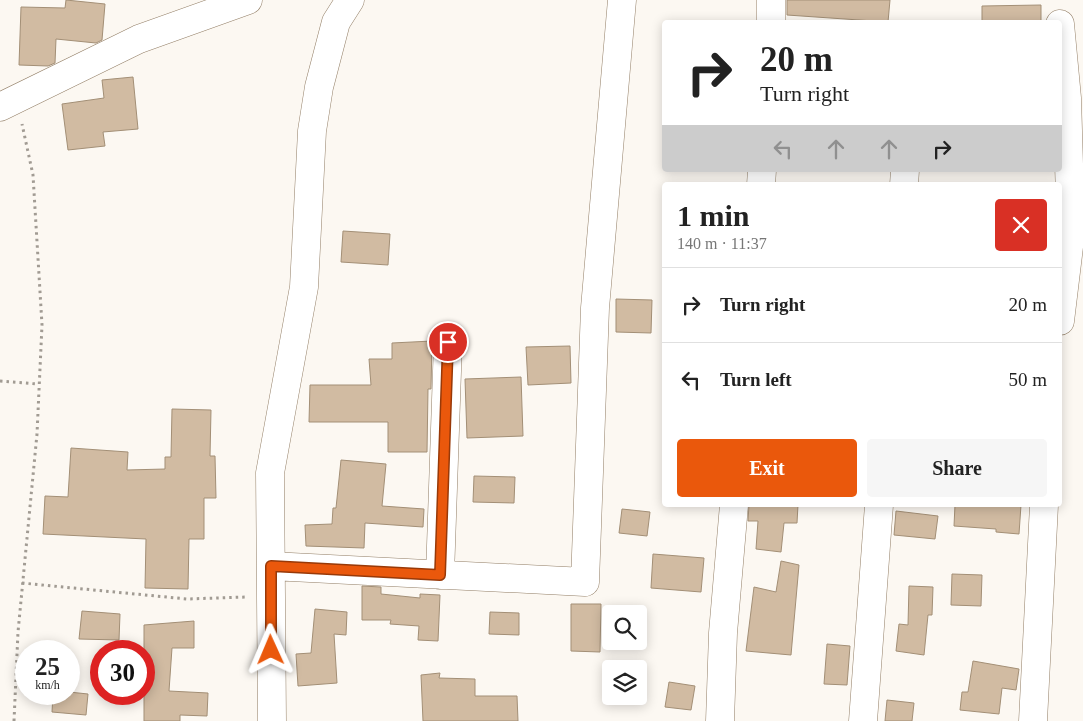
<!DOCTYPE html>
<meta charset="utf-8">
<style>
:root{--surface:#fff;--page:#f6f6f6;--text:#222;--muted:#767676;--line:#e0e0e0;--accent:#ea580c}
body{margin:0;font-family:"Times New Roman",serif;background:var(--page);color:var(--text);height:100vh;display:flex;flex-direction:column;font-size:19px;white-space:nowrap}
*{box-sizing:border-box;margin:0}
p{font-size:16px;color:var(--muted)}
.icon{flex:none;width:28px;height:28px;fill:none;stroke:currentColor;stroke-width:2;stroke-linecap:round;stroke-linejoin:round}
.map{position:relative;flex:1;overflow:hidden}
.side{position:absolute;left:662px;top:182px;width:400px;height:325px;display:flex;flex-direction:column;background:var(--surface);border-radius:5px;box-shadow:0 2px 12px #0003}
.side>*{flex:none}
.hud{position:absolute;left:662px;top:20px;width:400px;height:152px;border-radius:5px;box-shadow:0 2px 12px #0003;background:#fff;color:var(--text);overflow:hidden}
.fabs{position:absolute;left:602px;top:605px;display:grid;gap:10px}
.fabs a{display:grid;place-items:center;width:45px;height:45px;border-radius:5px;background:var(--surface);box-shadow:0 2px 12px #0003;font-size:25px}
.speed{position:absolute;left:15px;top:640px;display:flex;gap:10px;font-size:25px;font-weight:700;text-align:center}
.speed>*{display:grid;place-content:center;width:65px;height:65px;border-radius:50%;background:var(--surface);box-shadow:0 2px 12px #0003;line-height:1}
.speed small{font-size:12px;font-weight:400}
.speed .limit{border:8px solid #d22;background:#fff;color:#111}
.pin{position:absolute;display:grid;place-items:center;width:42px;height:42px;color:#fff;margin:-21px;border:2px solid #fff;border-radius:50%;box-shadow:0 1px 5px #0007}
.me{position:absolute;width:55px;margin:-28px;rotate:359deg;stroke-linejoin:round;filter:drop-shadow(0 0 4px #0008)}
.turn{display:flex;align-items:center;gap:18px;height:105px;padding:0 15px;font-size:22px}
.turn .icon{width:65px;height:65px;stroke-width:2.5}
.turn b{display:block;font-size:35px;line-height:42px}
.lanes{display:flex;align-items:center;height:48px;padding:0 15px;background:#0003;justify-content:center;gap:25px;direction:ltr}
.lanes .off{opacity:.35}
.round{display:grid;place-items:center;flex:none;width:52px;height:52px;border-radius:5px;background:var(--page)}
.headline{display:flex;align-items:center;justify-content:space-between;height:85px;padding:0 15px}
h1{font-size:30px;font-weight:800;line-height:38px}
.primary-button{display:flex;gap:10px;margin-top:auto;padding:10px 15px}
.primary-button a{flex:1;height:58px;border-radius:5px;background:var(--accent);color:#fff;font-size:20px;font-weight:800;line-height:58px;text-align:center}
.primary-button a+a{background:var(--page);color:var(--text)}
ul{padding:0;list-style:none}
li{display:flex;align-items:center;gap:15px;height:75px;padding:0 15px;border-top:1px solid var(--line)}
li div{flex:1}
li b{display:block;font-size:19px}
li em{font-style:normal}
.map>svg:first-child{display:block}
.building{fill:#d1bba2;stroke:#a38f76}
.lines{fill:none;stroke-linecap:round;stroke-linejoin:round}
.minor-casing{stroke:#937f67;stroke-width:29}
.path{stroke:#a19b93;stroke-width:3;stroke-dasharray:2.5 4;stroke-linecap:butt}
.minor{stroke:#fff;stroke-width:28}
.route-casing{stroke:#983908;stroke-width:12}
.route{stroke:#ea580c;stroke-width:9}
</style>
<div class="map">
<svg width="1083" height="721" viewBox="0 0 1083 721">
<rect width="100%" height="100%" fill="#fcf8f2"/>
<!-- building -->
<path class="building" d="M66,0L105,4L102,40L96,43L56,39L55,63L48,66L19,65L21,7L65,8Z
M787,0H890L888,22L787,15Z
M1041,5V22H982V6Z
M133,77L138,129L103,132L105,146L68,150L62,104L104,98L102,80Z
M343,231L390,234L388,265L341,262Z
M616,299L652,300L651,333L616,332Z
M432,341L431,389H428L427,452H388V422H309L310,385H371L369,359H392V343Z
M570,346L571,383L528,385L526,347Z
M521,377L523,436L467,438L465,379Z
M172,409L211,410L210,456H215L216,498H204V539H189L188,589L145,588L146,539L43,534L45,496L68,497L71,448L128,452L127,470L165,469V457H171Z
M341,460L386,464L382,506L424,509L423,527L365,523L364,548L306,546L305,525L332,524L333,508H336Z
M474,476L515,477L514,503L473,502Z
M749,505H798L797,523H784L781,552L756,549L758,521H748Z
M955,505H1021L1019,534L996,532V529L954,526Z
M622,509L650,512L647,536L619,533Z
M896,511L938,516L935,539L894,535Z
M653,554L704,558L701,592L651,588Z
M781,561L799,565L791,655L746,651L754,587L776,592Z
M952,574L982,575L981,606L951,605Z
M362,586L381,587V594L420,598V594L440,595L438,641L418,640L419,626L390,624L391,620H362Z
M909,586L933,587L932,615H928L924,655L896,651L899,624L908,625Z
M571,604H601L600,652L571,651Z
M315,609L347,612L346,635L334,634L337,683L298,686L296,654L311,653Z
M82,611L120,614L119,640L79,639Z
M490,612L519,613V635L489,634Z
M194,621V648H172L169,691L208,693L207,716L180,715V721H144V625Z
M827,644L850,646L847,685L824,684Z
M973,661L1019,669L1016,690L1002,688L999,714L960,710L962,692H968Z
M440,673L439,678L475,679V696H517L518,721H423L421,675Z
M669,682L695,686L691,710L665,707Z
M69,692L88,694L86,715L52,712L53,694Z
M887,700L914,703L912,721H885Z"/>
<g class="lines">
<!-- minor casing -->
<g class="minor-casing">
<path id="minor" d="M771,22V0
M1060,24L1067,98L1071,230L1060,321
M0,107L139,39L248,0
M761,185L762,170
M904,185L905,170
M271,566L585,582L595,308L622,0
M440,575L448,342
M272,721L270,473L304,287L312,131L319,87L336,22L350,0
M720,721L723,633L734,505
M863,721L879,505
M1033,721L1044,505"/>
</g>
<!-- path -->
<path class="path" d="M0,381L37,384
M22,583L187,599L246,597
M14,721L18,632L37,434L42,325L33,175L22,124"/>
<!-- minor -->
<use href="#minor" class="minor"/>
</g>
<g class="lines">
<!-- route casing -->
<g class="route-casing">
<path id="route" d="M271,650V566L440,575L448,342"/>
</g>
<!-- route -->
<use href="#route" class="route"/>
</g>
</svg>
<div class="fabs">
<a><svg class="icon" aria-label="search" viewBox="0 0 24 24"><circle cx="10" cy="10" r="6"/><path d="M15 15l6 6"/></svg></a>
<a><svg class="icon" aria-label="layers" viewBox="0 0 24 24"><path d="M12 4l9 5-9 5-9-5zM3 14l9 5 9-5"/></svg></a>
</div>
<div class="speed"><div>25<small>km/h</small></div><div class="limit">30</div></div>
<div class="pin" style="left:448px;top:342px;background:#d93025"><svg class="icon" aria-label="arrive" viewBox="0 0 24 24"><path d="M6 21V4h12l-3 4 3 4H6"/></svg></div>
<svg class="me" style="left:271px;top:650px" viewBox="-20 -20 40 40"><path d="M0-17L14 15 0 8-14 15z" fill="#ea580c" stroke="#fff" stroke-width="4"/></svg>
<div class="hud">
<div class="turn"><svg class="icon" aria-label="right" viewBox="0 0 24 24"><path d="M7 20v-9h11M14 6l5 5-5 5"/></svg><div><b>20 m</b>Turn right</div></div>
<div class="lanes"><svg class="icon off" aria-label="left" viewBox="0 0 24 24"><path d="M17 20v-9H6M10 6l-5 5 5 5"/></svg><svg class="icon off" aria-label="ahead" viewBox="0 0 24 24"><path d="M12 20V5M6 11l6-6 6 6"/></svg><svg class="icon off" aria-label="ahead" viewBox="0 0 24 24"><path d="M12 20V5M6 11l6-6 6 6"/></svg><svg class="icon" aria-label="right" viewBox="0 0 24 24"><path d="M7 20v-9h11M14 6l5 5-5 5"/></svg></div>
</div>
<section class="side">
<div class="headline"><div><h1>1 min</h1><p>140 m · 11:37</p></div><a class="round" style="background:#d93025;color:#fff"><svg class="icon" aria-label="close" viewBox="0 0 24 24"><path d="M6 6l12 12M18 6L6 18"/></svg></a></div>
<ul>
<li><svg class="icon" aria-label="right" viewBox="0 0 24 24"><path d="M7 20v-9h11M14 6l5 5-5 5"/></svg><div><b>Turn right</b></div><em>20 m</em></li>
<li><svg class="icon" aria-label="left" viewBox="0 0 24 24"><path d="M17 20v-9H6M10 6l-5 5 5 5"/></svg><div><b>Turn left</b></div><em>50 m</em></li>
</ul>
<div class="primary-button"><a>Exit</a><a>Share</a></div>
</section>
</div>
